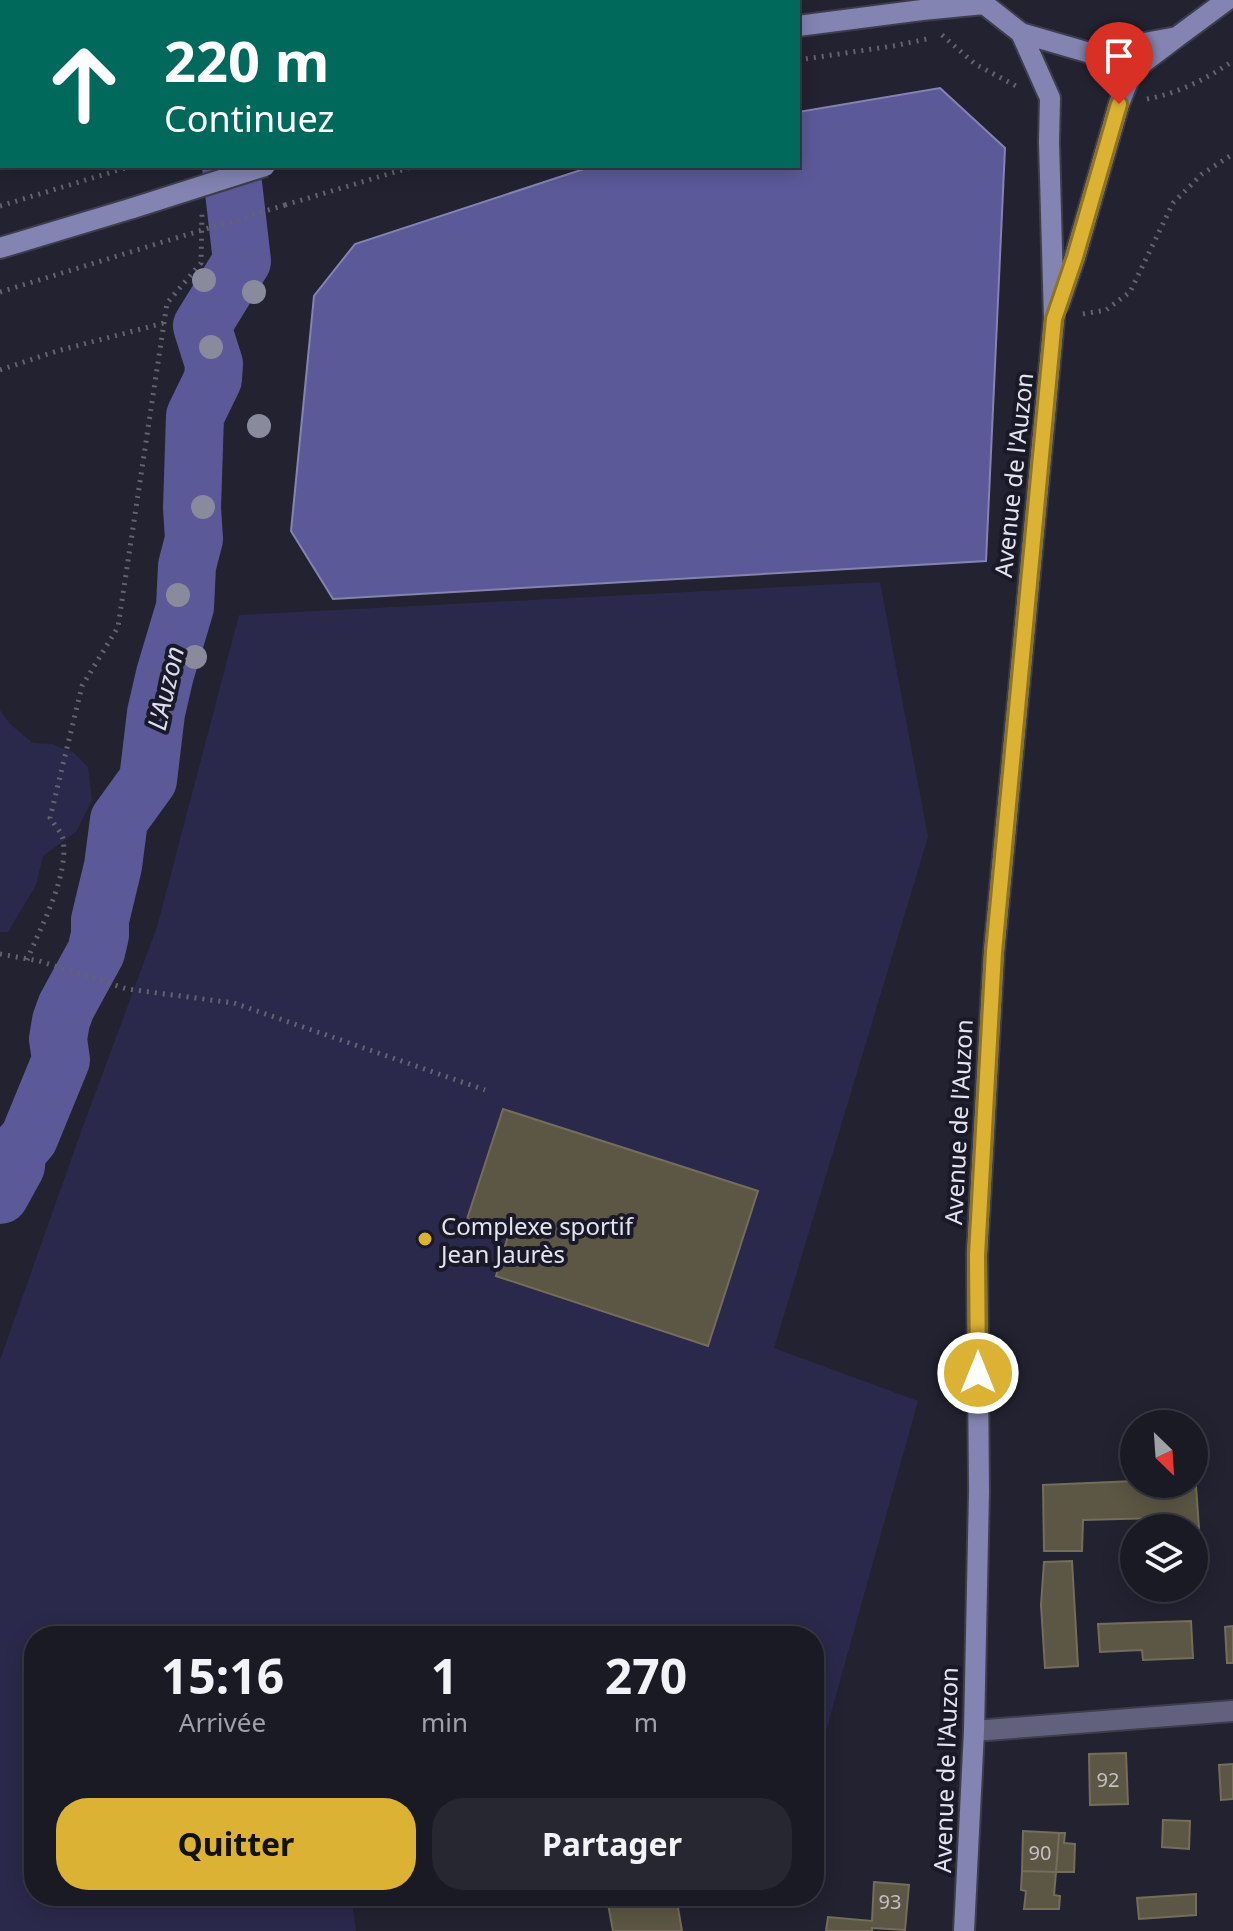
<!DOCTYPE html>
<html lang="fr">
<meta charset="utf-8">
<style>
:root{--surface:#1a1a25;--page:#272732;--text:#f1f3f6;--muted:#9fa1a7;--line:#383842;--accent:#dbb233}
body{margin:0;font-family:"Noto Sans",sans-serif;background:var(--page);color:var(--text);height:100vh;display:flex;flex-direction:column;font-size:30px;white-space:nowrap}
*{box-sizing:border-box;margin:0}
p{font-size:26px;color:var(--muted)}
.icon{flex:none;width:44px;height:44px;fill:none;stroke:currentColor;stroke-width:2;stroke-linecap:round;stroke-linejoin:round}
.map{position:relative;flex:1;overflow:hidden}
.details{position:absolute;left:24px;top:1626px;width:800px;height:280px;display:flex;flex-direction:column;background:var(--surface);border-radius:32px;box-shadow:0 4px 20px #0003,0 0 0 2px var(--line)}
.details>*{flex:none}
.hud{position:absolute;left:0px;top:0px;width:800px;height:168px;box-shadow:0 4px 20px #0003,0 0 0 2px var(--line);background:#00695c;color:#fff;overflow:hidden}
.needle{width:52px;rotate:155deg}
.fabs{position:absolute;left:1120px;top:1410px;display:grid;gap:16px}
.fabs a{display:grid;place-items:center;width:88px;height:88px;border-radius:50%;background:var(--surface);box-shadow:0 4px 20px #0003,0 0 0 2px var(--line);font-size:40px}
.pin{position:absolute;display:grid;place-items:center;width:68px;height:68px;color:#fff;margin:-82px -34px;border-radius:50% 50% 50% 0;rotate:-45deg;box-shadow:0 0 8px #0007}
.pin .icon{rotate:45deg}
.me{position:absolute;width:88px;margin:-44px;rotate:0deg;stroke-linejoin:round;filter:drop-shadow(0 0 6px #0008)}
.turn{display:flex;align-items:center;gap:28px;height:168px;padding:0 32px;font-size:36px}
.turn .icon{width:104px;height:104px;stroke-width:2.5}
.turn b{display:block;font-size:56px;line-height:68px}
.eta{display:flex;justify-content:space-evenly;align-items:center;height:136px;text-align:center}
.eta b{font-size:48px;font-weight:700;line-height:56px}
.cta{display:flex;gap:16px;margin-top:auto;padding:16px 32px}
.cta a{flex:1;height:92px;border-radius:32px;background:var(--accent);color:#111;font-size:32px;font-weight:700;line-height:92px;text-align:center}
.cta a+a{background:var(--page);color:var(--text)}
.map>svg:first-child{display:block}
.green{fill:#2a294b}
.water{fill:#5b5998;stroke:#8483b2;stroke-width:2}
.lines{fill:none;stroke-linecap:round;stroke-linejoin:round}
.river{stroke:#5b5998;stroke-width:58}
.building{fill:#5c5644;stroke:#746d5a;stroke-width:2}
.street-casing{stroke:#3d3d4c;stroke-width:24}
.secondary-casing{stroke:#3d3d4c;stroke-width:24}
.path{stroke:#636370;stroke-width:5;stroke-dasharray:2 6;stroke-linecap:butt}
.street{stroke:#61617d;stroke-width:20}
.secondary{stroke:#8384b1;stroke-width:20}
.secondary-bridge-casing{stroke:#3d3d4c;stroke-width:24;stroke-linecap:butt}
.path-bridge{stroke:#636370;stroke-width:5;stroke-dasharray:2 6;stroke-linecap:butt}
.secondary-bridge{stroke:#8384b1;stroke-width:20}
.tree{fill:#898a9b}
.route-casing{stroke:#8e7421;stroke-width:20}
.route{stroke:#dbb233;stroke-width:14}
.poi-dot{fill:#dbb233;stroke:#191927;stroke-width:3}
.labels{text-anchor:middle;dominant-baseline:central;stroke-width:8;stroke-linejoin:round;paint-order:stroke}
.number-label{font-size:20px;fill:#c2c0c4}
.street-label{font-size:24px;fill:#e4e4ef;stroke:#191927}
.poi-label{font-size:24px;fill:#e4e4ef;stroke:#191927;text-anchor:start}
.water-label{font-size:26px;font-style:italic;fill:#dbdcef;stroke:#191927}
</style>
<div class="map">
<svg width="1233" height="1931" viewBox="0 0 1233 1931">
<rect width="100%" height="100%" fill="#222231"/>
<!-- green -->
<path class="green" d="M880,582L928,837L774,1348L918,1401L814,1774V1636H34V1896H351L356,1931H0V1360L82,1129L157,927L239,615Z
M0,710L10,724L33,743L52,744L74,753L88,767L92,800L76,832L43,856L36,885L8,932H0Z"/>
<!-- water -->
<path class="water" d="M940,88L1005,148L986,561L333,599L291,531L314,296L355,244L593,166H798V112Z"/>
<g class="lines">
<!-- river -->
<path class="river" d="M253,2L254,0
M0,1195L16,1166L17,1152L29,1138L61,1060L58,1039L61,1021L66,1007L96,952L100,935V920L113,866L119,820L148,780L156,713L165,674L185,607L187,566L194,539L192,508L195,416L213,379L214,364L202,326L242,261L231,166"/>
</g>
<!-- building -->
<path class="building" d="M503,1109L758,1191L708,1346L496,1276L509,1233L467,1219Z
M1134,1481V1484H1181V1487L1196,1486L1200,1542L1194,1543V1528H1159L1158,1518L1083,1520L1082,1551H1044L1043,1485Z
M1072,1561L1078,1666L1045,1668L1041,1605L1044,1562Z
M1191,1621L1193,1658L1143,1660L1142,1650L1100,1652L1098,1624Z
M1233,1626V1663H1227L1225,1627Z
M1126,1753L1128,1804L1090,1805L1089,1754Z
M1233,1764V1799L1221,1800L1219,1765Z
M1163,1820L1190,1821L1189,1849L1162,1847Z
M1023,1831L1059,1833L1056,1872L1022,1871Z
M1059,1833H1065L1064,1843L1075,1844L1074,1872H1056Z
M1022,1871L1056,1872L1054,1895L1060,1896L1059,1909H1024L1026,1891L1021,1890Z
M874,1882L909,1885L905,1930L872,1928V1931H826L828,1917L872,1921Z
M1196,1894V1915L1139,1919L1137,1898Z
M653,1896H676L682,1931H613L608,1904Z"/>
<g class="lines">
<!-- street casing -->
<g class="street-casing">
<path id="street" d="M974,1731L1233,1711"/>
</g>
<!-- secondary casing -->
<g class="secondary-casing">
<path id="secondary" d="M981,0L984,4L1021,33L1090,53L1177,37L1227,0
M724,2L730,0
M798,26L922,10L984,4
M0,248L133,208
M1059,304L1075,257L1119,104L1132,71L1177,37
M964,1931L974,1731L979,1491L977,1255L994,952L1054,319L1049,142L1050,98L1021,33"/>
</g>
<!-- path -->
<path class="path" d="M5,0V2
M655,2L661,0
M942,35L975,64L1016,86
M798,60L893,46L927,39
M0,66L2,41
M1147,99C1179,93 1206,79 1233,61
M0,154H2
M285,205L415,166
M0,206L132,166
M0,292L176,238
M1083,314L1106,310L1130,292L1173,203L1202,174L1233,154
M0,370L57,351L164,323
M0,954L39,961L127,989L234,1003L485,1090
M27,960C41,926 69,877 63,839C61,832 54,824 50,818L82,686L118,627L167,303L201,263L202,214"/>
<!-- street -->
<use href="#street" class="street"/>
<!-- secondary -->
<use href="#secondary" class="secondary"/>
<!-- secondary-bridge casing -->
<g class="secondary-bridge-casing">
<path id="secondary-bridge" d="M133,208L265,166"/>
</g>
<!-- path-bridge -->
<path class="path-bridge" d="M176,238L285,205"/>
<!-- secondary-bridge -->
<use href="#secondary-bridge" class="secondary-bridge"/>
</g>
<!-- trees -->
<g class="tree">
<circle cx="204" cy="280" r="12"/>
<circle cx="254" cy="292" r="12"/>
<circle cx="211" cy="347" r="12"/>
<circle cx="259" cy="426" r="12"/>
<circle cx="203" cy="507" r="12"/>
<circle cx="178" cy="595" r="12"/>
<circle cx="195" cy="657" r="12"/>
</g>
<g class="lines">
<!-- route casing -->
<g class="route-casing">
<path id="route" d="M978,1373L977,1255L994,952L1054,319L1075,257L1119,104"/>
</g>
<!-- route -->
<use href="#route" class="route"/>
</g>
<!-- markers -->
<circle class="poi-dot" cx="425" cy="1239" r="8"/>
<g class="labels">
<!-- number labels -->
<g class="number-label">
<text x="1108" y="1779">92</text>
<text x="1040" y="1852">90</text>
<text x="890" y="1901">93</text>
</g>
<!-- street labels -->
<g class="street-label">
<text transform="translate(1013 475) rotate(-84)">Avenue de l'Auzon</text>
<text transform="translate(958 1122) rotate(-87)">Avenue de l'Auzon</text>
<text transform="translate(945 1770) rotate(-88)">Avenue de l'Auzon</text>
</g>
<!-- poi labels -->
<g class="poi-label">
<text x="441" y="1225">Complexe sportif<tspan x="441" dy="28">Jean Jaurès</tspan></text>
</g>
<!-- water labels -->
<g class="water-label">
<text transform="translate(165 688) rotate(-77)">L'Auzon</text>
</g>
</g>
</svg>
<div class="fabs">
<a><svg class="needle" viewBox="-14 -14 28 28"><path d="M0-13l5 13h-10z" fill="#e53935"/><path d="M0 13l5-13h-10z" fill="#9fa1a7"/></svg></a>
<a><svg class="icon" aria-label="layers" viewBox="0 0 24 24"><path d="M12 4l9 5-9 5-9-5zM3 14l9 5 9-5"/></svg></a>
</div>
<div class="pin" style="left:1119px;top:104px;background:#d93025"><svg class="icon" aria-label="arrive" viewBox="0 0 24 24"><path d="M6 21V4h12l-3 4 3 4H6"/></svg></div>
<svg class="me" style="left:978px;top:1373px" viewBox="-20 -20 40 40"><circle r="17" fill="#dbb233" stroke="#fff" stroke-width="3"/><path d="M0-11L8 9 0 5-8 9z" fill="#fff"/></svg>
<div class="hud">
<div class="turn"><svg class="icon" aria-label="ahead" viewBox="0 0 24 24"><path d="M12 20V5M6 11l6-6 6 6"/></svg><div><b>220 m</b>Continuez</div></div>
</div>
<section class="details">
<div class="eta">
<div><b>15:16</b><p>Arrivée</p></div>
<div><b>1</b><p>min</p></div>
<div><b>270</b><p>m</p></div>
</div>
<div class="cta"><a>Quitter</a><a>Partager</a></div>
</section>
</div>
